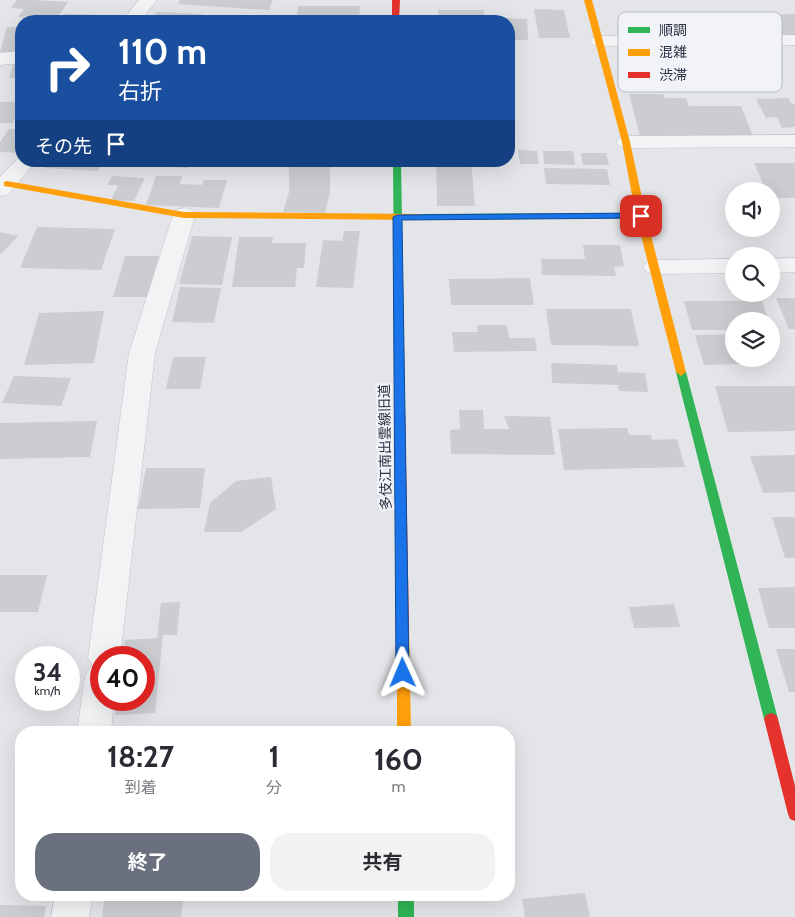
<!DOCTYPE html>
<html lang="ja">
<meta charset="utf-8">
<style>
:root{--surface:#fff;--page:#f2f2f3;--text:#2b2b33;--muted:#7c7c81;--accent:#6a707d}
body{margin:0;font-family:Cabin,"Noto Sans JP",sans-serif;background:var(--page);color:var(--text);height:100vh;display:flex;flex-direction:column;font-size:19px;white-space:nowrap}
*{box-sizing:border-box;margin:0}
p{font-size:16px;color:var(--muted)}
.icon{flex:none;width:28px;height:28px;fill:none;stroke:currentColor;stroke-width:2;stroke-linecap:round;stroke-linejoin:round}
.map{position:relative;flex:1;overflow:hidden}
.drawer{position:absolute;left:15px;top:726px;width:500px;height:175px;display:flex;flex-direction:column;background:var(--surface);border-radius:20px;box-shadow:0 5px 20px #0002}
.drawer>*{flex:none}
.hud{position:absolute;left:15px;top:15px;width:500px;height:152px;border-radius:20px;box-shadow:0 5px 20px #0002;background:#1a4fa0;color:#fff;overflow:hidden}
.tools{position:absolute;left:725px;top:182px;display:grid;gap:10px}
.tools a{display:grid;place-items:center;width:55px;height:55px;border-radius:50%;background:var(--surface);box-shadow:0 5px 20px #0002;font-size:25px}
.speed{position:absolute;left:15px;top:646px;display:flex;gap:10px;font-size:25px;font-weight:700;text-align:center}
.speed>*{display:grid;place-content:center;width:65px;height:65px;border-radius:50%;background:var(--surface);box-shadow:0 5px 20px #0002;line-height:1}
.speed small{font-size:12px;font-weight:400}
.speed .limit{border:8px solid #d22;background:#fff;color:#111}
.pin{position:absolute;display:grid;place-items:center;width:42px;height:42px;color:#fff;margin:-21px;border-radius:10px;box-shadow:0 2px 8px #0006}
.me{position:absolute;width:55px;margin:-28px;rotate:359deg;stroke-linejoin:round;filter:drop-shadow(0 0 4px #0008)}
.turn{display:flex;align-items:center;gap:18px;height:105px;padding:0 20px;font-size:22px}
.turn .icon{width:65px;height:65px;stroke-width:2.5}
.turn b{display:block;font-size:35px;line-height:42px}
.then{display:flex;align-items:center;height:48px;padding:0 20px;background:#0003;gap:10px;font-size:19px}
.eta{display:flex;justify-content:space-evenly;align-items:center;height:85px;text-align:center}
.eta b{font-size:30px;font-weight:700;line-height:35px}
.action{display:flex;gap:10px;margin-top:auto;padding:10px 20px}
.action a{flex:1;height:58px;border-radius:20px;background:var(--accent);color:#fff;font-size:20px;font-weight:700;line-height:58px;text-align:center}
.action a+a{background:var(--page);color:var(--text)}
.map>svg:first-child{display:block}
.building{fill:#cbcdd1}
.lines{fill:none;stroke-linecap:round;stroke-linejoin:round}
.street-casing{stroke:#c1c3c6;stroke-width:1}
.street{fill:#f2f3f5;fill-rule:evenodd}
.fast{fill:#30b455;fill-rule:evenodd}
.slow{fill:#ff9f0a;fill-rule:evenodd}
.jam{fill:#e5322d;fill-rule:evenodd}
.route{fill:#1a73e8;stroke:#114b97}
.labels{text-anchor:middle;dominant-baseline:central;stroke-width:4.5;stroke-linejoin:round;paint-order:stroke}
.street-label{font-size:14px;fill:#293143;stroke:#f1f3f8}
.key{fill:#f1f3f8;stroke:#b5b9c2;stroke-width:1}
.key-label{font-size:14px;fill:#293143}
</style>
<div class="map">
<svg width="795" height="917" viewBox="0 0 795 917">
<rect width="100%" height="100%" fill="#e3e5e8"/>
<!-- building -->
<path class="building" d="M17,0H33L68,2L56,20L18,17L24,9L11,8Z
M180,0H273L269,10L178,4Z
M298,6H360L359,21H315L316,15H297Z
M534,9L564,10L570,38H539Z
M438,10H484L485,21H439Z
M157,12L202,14L199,19L209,21H151Z
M64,14L119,15L116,21H60Z
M795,14V34H770L760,15Z
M498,18L527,19L528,40H509V21H498Z
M7,27H21V51L0,52Z
M14,61H21V78H9Z
M629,94H663L665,98H686L689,106H741L753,136H640Z
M788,98L792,104H795V127L782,128L777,117L766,118L756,99Z
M0,102H21V116H17L12,123H0Z
M9,129H21V153L0,152V142Z
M518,150L537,151L539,164H520Z
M543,151H573L575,165L544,164Z
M581,153H606L609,165H583Z
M49,161H103L98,171L45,168Z
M156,161H190L188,168L154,166Z
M289,161H344V163L330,164V192L325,213L283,212L289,192Z
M436,161H471L475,206H437Z
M754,163H795V198H771V191H766Z
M544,168L607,169L610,185L546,184Z
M112,176L145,178L134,201L111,200L118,185H107Z
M156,176H182L180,184L202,185L204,180H227L219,208L146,205Z
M37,227L115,229L101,270L20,268Z
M344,231H360L353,288L316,287L323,240L342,241Z
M0,232L18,236L0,255Z
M192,236L232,237L222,285L179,284Z
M239,237H273L272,243H306L304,268H297L295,287H232Z
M583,245H620L624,266L614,267L616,276L542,275L541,259H585Z
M125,256H159L147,297H113Z
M530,278L534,305H451L449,279Z
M180,287L221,288L214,323L172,322Z
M776,298H795V329H789Z
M684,301H762L769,321H734V330H692Z
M546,309H631L639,346L551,345Z
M104,311L94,363L24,365L39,313Z
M477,325H507L509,338H535L537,351L454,352L452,332H478Z
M734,334V359H738L740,364L704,365L695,335Z
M173,357H206L200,389H166Z
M551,363L617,365L618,372L645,373L648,392L619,391L618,385L552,383Z
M14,376L71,378L61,406L2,403Z
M715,386H795V431L728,432Z
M459,410H483L484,429H509L504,416L550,417L555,455L451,454L450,430L460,429Z
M97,421L90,457L0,459V423Z
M627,428L629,435H651L652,440L677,439L685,467L564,470L558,429Z
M795,455V492L763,493L750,456Z
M146,468H205L200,508L138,509Z
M271,477L276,509L241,532H204L210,503L236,481Z
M772,517H795V558H785Z
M0,575H47L38,612H0Z
M795,587V628H769L758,588Z
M180,602L177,635H163L155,713L115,715L117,700H144V658H123L125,640L157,638L161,603Z
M674,604L680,627L634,628L629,607Z
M776,649H795V692H789Z
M585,893L590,917H525L522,899Z
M105,895H184L181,917H102Z
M0,905L46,906L44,917H0Z"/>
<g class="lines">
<!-- street casing -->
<g class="street-casing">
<path id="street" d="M139,0H157L140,21H122Z
M795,35V45L599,46L593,45L590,41L593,37L599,36Z
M21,51V63L0,65V53Z
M795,135V147L626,148L619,146L616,142L619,138L626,136Z
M21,156V161H36L8,195L0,196V177Z
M184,208L192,210L195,215L155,353L120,658H101V700H114L111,732H77L85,676L92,665L88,658L129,353L173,215L176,210Z
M795,258V272L771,273V259Z
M734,259V273L655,274L647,272L643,267L647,262L655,260Z
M55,895H93L89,917H51Z"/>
</g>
<!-- street -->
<use href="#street" class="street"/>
<!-- fast -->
<path class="fast" d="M393,161H401L405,407L400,411L395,407Z
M641,213L644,214V218L421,220L416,217L421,214Z
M681,368L686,372L778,719L776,723L771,725L766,723L764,719L676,372Z
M398,895H414V917H398Z"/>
<!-- slow -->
<path class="slow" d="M584,0H592L630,142L646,216L686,372L681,376L676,372L636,216L622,142Z
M7,181L184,212L421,214L426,217L421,220L184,218L4,186V182Z
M403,622L408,623L409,627L411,732H397V627L398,623Z"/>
<!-- jam -->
<path class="jam" d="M392,0H400L399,21H392Z
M400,403L405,407L409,627L408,631L403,632L398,631L397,627L395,407Z
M771,713L776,715L778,719L795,786V821L790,819L788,814L764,719L766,715Z"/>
</g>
<!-- route -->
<path class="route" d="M641,213L646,216L644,218L402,220L409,673L407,677L403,679L398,677L396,673L393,217L397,215Z"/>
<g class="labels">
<!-- street labels -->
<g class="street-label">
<text transform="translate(385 447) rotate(-91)">多伎江南出雲線旧道</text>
</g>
</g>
<!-- legend -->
<rect x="618" y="12" width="164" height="80" rx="8" class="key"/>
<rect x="628" y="27" width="22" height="6" fill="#30b455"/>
<rect x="628" y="49" width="22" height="7" fill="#ff9f0a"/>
<rect x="628" y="72" width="22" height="6" fill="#e5322d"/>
<g class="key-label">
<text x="659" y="35">順調</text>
<text x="659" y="57">混雑</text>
<text x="659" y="80">渋滞</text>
</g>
</svg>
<div class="tools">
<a><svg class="icon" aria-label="sound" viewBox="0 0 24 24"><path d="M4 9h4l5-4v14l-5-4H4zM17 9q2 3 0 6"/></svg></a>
<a><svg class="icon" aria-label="search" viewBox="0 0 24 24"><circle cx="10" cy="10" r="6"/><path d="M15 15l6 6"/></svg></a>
<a><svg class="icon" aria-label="layers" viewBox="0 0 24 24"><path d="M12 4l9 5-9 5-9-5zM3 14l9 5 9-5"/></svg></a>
</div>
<div class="speed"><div>34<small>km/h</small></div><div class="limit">40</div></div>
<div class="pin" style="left:641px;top:216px;background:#d93025"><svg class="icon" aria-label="arrive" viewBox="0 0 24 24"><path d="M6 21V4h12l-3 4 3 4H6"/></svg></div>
<svg class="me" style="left:403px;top:673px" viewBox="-20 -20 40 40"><path d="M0-17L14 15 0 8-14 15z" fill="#1a73e8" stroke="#fff" stroke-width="4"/></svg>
<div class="hud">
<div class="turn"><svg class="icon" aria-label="right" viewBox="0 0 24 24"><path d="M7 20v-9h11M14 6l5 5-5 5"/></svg><div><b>110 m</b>右折</div></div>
<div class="then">その先<svg class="icon" aria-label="arrive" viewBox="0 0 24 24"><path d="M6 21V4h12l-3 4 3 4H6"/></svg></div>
</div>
<section class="drawer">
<div class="eta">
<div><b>18:27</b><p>到着</p></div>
<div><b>1</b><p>分</p></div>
<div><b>160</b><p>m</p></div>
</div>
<div class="action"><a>終了</a><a>共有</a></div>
</section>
</div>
